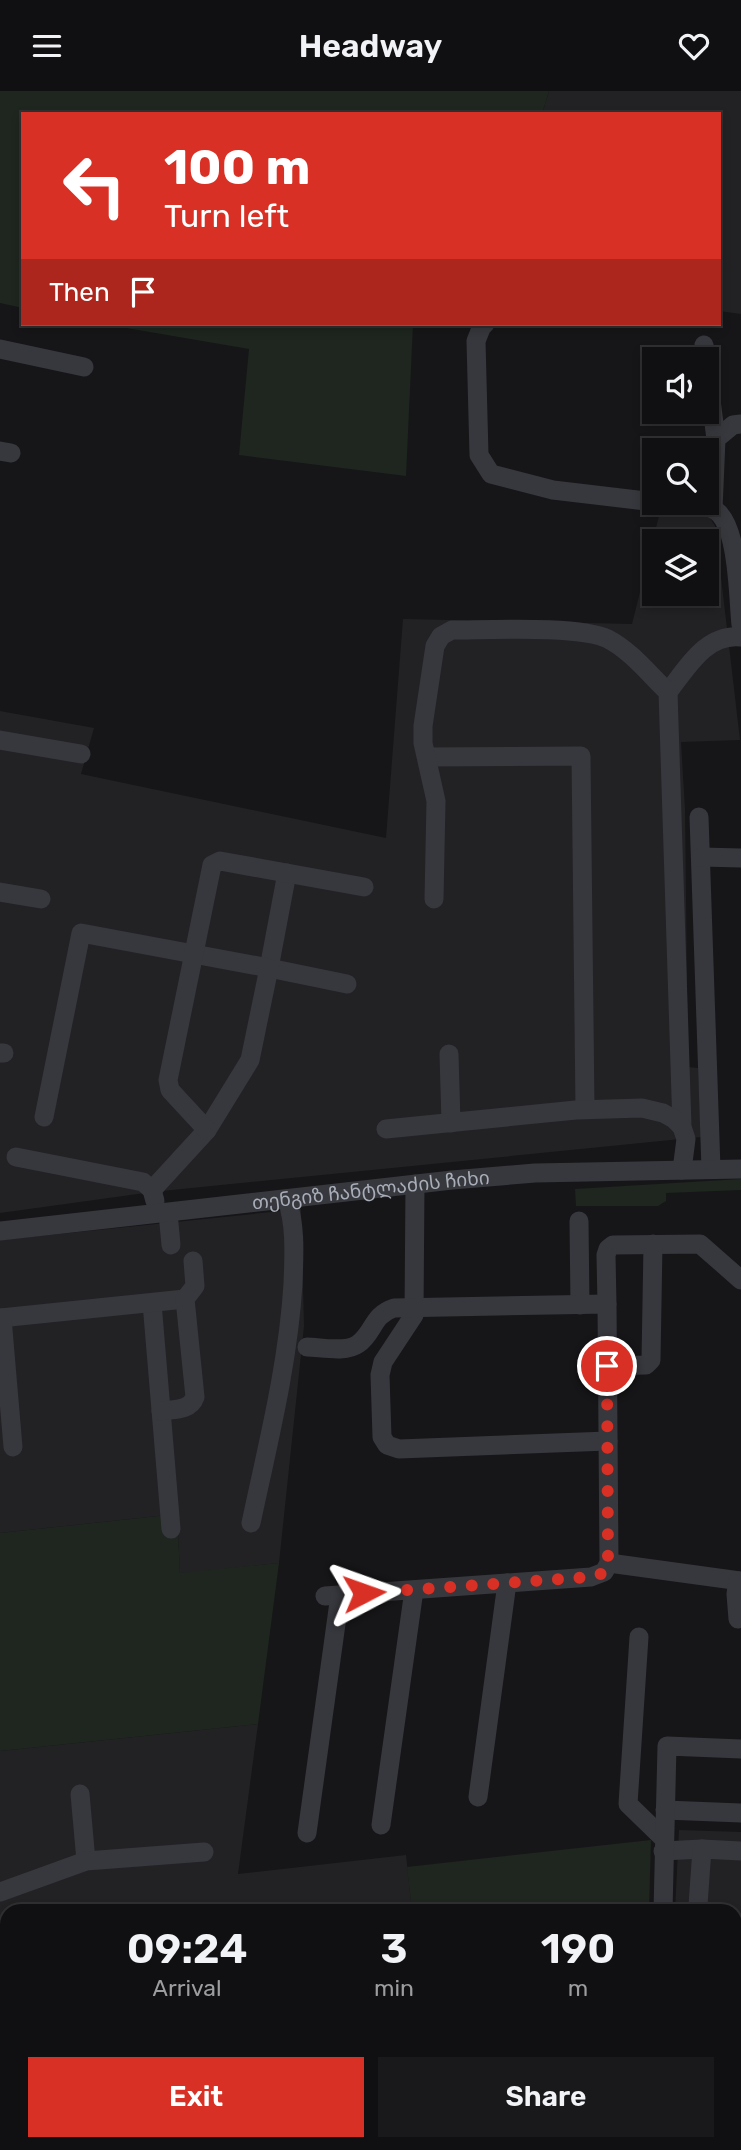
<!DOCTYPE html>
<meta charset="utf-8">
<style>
:root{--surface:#101012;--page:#19191b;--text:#f1f3f6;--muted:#9c9d9f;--line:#303032;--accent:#d93025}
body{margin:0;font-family:Rubik,"Noto Sans Georgian",sans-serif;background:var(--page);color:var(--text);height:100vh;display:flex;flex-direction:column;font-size:26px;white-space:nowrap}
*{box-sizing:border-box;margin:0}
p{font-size:23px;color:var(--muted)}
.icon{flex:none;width:38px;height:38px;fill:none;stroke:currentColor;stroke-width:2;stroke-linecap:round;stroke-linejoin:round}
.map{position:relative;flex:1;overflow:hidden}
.sheet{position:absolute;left:0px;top:1813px;width:742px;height:247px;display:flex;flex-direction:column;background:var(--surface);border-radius:21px 21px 0 0;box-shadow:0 4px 10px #0003,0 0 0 2px var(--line)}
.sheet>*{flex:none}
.hud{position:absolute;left:21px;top:21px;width:700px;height:214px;border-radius:0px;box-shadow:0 4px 10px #0003,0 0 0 2px var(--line);background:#d93025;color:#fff;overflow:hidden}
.controls{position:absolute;left:642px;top:256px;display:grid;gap:14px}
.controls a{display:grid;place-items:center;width:77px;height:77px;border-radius:0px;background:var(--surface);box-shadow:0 4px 10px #0003,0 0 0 2px var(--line);font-size:35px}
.pin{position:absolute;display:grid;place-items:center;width:60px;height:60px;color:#fff;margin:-30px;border:4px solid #fff;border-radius:50%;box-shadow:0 2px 7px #0007}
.me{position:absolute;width:77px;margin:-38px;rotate:86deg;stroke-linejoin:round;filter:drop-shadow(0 0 5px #0008)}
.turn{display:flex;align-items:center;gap:24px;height:147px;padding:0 28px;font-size:32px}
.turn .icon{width:91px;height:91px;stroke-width:2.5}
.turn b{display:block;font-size:49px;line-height:60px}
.then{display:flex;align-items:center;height:66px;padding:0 28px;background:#0003;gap:14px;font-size:26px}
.eta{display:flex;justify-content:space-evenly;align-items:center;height:119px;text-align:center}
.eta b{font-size:42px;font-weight:600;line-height:49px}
.primary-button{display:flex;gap:14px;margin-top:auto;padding:14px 28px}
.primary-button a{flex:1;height:80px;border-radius:0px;background:var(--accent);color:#fff;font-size:28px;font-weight:600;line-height:80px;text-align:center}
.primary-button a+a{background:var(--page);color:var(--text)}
header{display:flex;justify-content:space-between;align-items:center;height:91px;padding:0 28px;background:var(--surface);font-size:32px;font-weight:600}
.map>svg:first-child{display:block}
.built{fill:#222225;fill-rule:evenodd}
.green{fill:#1e261f}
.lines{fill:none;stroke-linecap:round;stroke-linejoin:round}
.minor{stroke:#37383d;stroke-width:19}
.route{stroke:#d93025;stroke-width:12;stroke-dasharray:0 21.6}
.labels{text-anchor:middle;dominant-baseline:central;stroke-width:5;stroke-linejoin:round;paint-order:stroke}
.street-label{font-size:19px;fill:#a8adb8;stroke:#111113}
</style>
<header><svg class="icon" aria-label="menu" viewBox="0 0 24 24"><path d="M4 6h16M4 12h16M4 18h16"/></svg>Headway<svg class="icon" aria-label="heart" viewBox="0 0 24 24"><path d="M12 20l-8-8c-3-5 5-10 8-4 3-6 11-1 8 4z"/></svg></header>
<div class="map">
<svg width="741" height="2059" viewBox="0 0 741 2059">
<rect width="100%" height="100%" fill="#161618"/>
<!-- built -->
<path class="built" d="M549,0H741V223L719,220V23H542Z
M660,421L693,422L710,427L715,435L740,649L681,651L685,718L688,976L698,977L701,1046L152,1101L0,1122V620L94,637L81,683L386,747L403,528L632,533ZM654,450H707V502H654Z
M301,1118L304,1235L279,1472L180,1483L177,1423L0,1442V1149Z
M258,1633L238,1783L406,1764L412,1820H7V2038L0,1962V1660Z
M679,1739L741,1741V2059H666V2053H735V1820H675Z
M8,2053H432V2059H9Z"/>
<!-- green -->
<path class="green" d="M0,0H549L542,23H23V217L0,212Z
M103,233H413L406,385L239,364L249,258Z
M741,1088V1099L666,1102V1110L658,1115H576L575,1098Z
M177,1423L180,1482L279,1472L258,1633L0,1660V1442Z
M651,1749L649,1820H412L407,1776Z"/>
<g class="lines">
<!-- minor -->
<g class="minor">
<path d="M485,233L482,235L476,250L479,364L491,383L553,399L654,411"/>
<path d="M704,254L706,268"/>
<path d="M0,258L84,276"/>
<path d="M707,278L716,348"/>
<path d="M0,360L11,362"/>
<path d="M658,411C670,413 704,414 713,418C739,430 738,508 741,534"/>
<path d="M713,418L716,348L733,334L741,333"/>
<path d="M668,601C687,577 706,542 741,546"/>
<path d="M0,649L81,663"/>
<path d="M427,666L581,665L585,1018"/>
<path d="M699,726L711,1078"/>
<path d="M701,766L741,767"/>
<path d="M287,782L269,877L347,893"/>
<path d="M0,801L41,808"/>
<path d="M434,808L436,710L423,652V635L435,555L441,545L452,539C487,539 580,534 608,548C631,560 649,583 668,601L682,1036L686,1048L682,1079"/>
<path d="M0,962H4"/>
<path d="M449,963L451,1032"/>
<path d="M44,1026L81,842L269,877L250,969L207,1039L152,1099"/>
<path d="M386,1038L576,1019L642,1017L663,1022L674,1028L682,1036"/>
<path d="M207,1039L170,999L168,989L212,774L220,770L364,796"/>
<path d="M16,1066L143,1091L152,1099L155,1110"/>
<path d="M415,1093L414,1224L383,1271L380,1284L382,1346L387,1354L399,1358L608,1350"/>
<path d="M168,1122L171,1154"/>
<path d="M579,1130L580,1214"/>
<path id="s1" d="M0,1140L452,1089L535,1082L741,1078"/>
<path d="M152,1212L171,1438"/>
<path d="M607,1213L606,1164L608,1158L613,1154L700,1153L741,1189"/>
<path d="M0,1227L185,1208"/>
<path d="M2,1227L13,1356"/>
<path d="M307,1256C320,1256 346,1262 358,1253C374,1242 372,1224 394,1217L607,1213L609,1472L604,1481L591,1486L325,1505"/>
<path d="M607,1275L646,1274L651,1269L653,1153"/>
<path d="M161,1320C174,1318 190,1320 195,1306L185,1208L195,1195L193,1170"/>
<path d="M251,1432C268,1352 288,1274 293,1193C294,1163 296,1137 287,1108"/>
<path d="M609,1472L741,1490"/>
<path d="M738,1528L736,1503L738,1490"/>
<path d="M639,1546L628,1713L663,1747"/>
<path d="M80,1703L86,1770"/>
<path d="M478,1706L507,1492"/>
<path d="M665,1719L741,1722"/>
<path d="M381,1734L414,1499"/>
<path d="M307,1742L340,1504"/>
<path d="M663,1760L702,1758"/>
<path d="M0,1801L86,1770L204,1761"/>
<path d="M698,1814L702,1758L741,1760"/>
<path d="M663,1820L667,1655L741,1658"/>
<path d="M735,2013H741"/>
<path d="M68,2053L69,2059"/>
<path d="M113,2053V2059"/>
<path d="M296,2053V2059"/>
<path d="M397,2053V2059"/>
<path d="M651,2059L652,2053"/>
</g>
</g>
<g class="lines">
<!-- route -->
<path class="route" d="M364,1502L591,1486L604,1482L608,1472L607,1275"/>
</g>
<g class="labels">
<!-- street labels -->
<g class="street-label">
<text stroke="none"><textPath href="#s1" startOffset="373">თენგიზ ჩანტლაძის ჩიხი</textPath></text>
</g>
</g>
</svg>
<div class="controls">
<a><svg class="icon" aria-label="sound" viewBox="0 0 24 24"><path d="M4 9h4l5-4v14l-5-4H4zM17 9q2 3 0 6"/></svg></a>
<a><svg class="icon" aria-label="search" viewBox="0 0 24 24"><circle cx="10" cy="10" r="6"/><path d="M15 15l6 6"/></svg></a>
<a><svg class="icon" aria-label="layers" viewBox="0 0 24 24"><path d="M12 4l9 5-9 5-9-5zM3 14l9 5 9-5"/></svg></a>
</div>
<div class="pin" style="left:607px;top:1275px;background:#d93025"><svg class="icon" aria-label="arrive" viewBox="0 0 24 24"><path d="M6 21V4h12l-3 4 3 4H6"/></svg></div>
<svg class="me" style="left:364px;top:1502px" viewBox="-20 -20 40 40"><path d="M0-17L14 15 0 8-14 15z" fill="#d93025" stroke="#fff" stroke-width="4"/></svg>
<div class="hud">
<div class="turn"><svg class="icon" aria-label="left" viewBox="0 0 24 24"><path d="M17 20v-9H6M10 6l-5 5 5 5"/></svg><div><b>100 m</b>Turn left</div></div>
<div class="then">Then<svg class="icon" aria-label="arrive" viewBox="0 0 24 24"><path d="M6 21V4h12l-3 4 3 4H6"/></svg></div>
</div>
<section class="sheet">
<div class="eta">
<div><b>09:24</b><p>Arrival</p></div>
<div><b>3</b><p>min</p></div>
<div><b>190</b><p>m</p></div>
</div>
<div class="primary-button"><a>Exit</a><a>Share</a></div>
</section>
</div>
